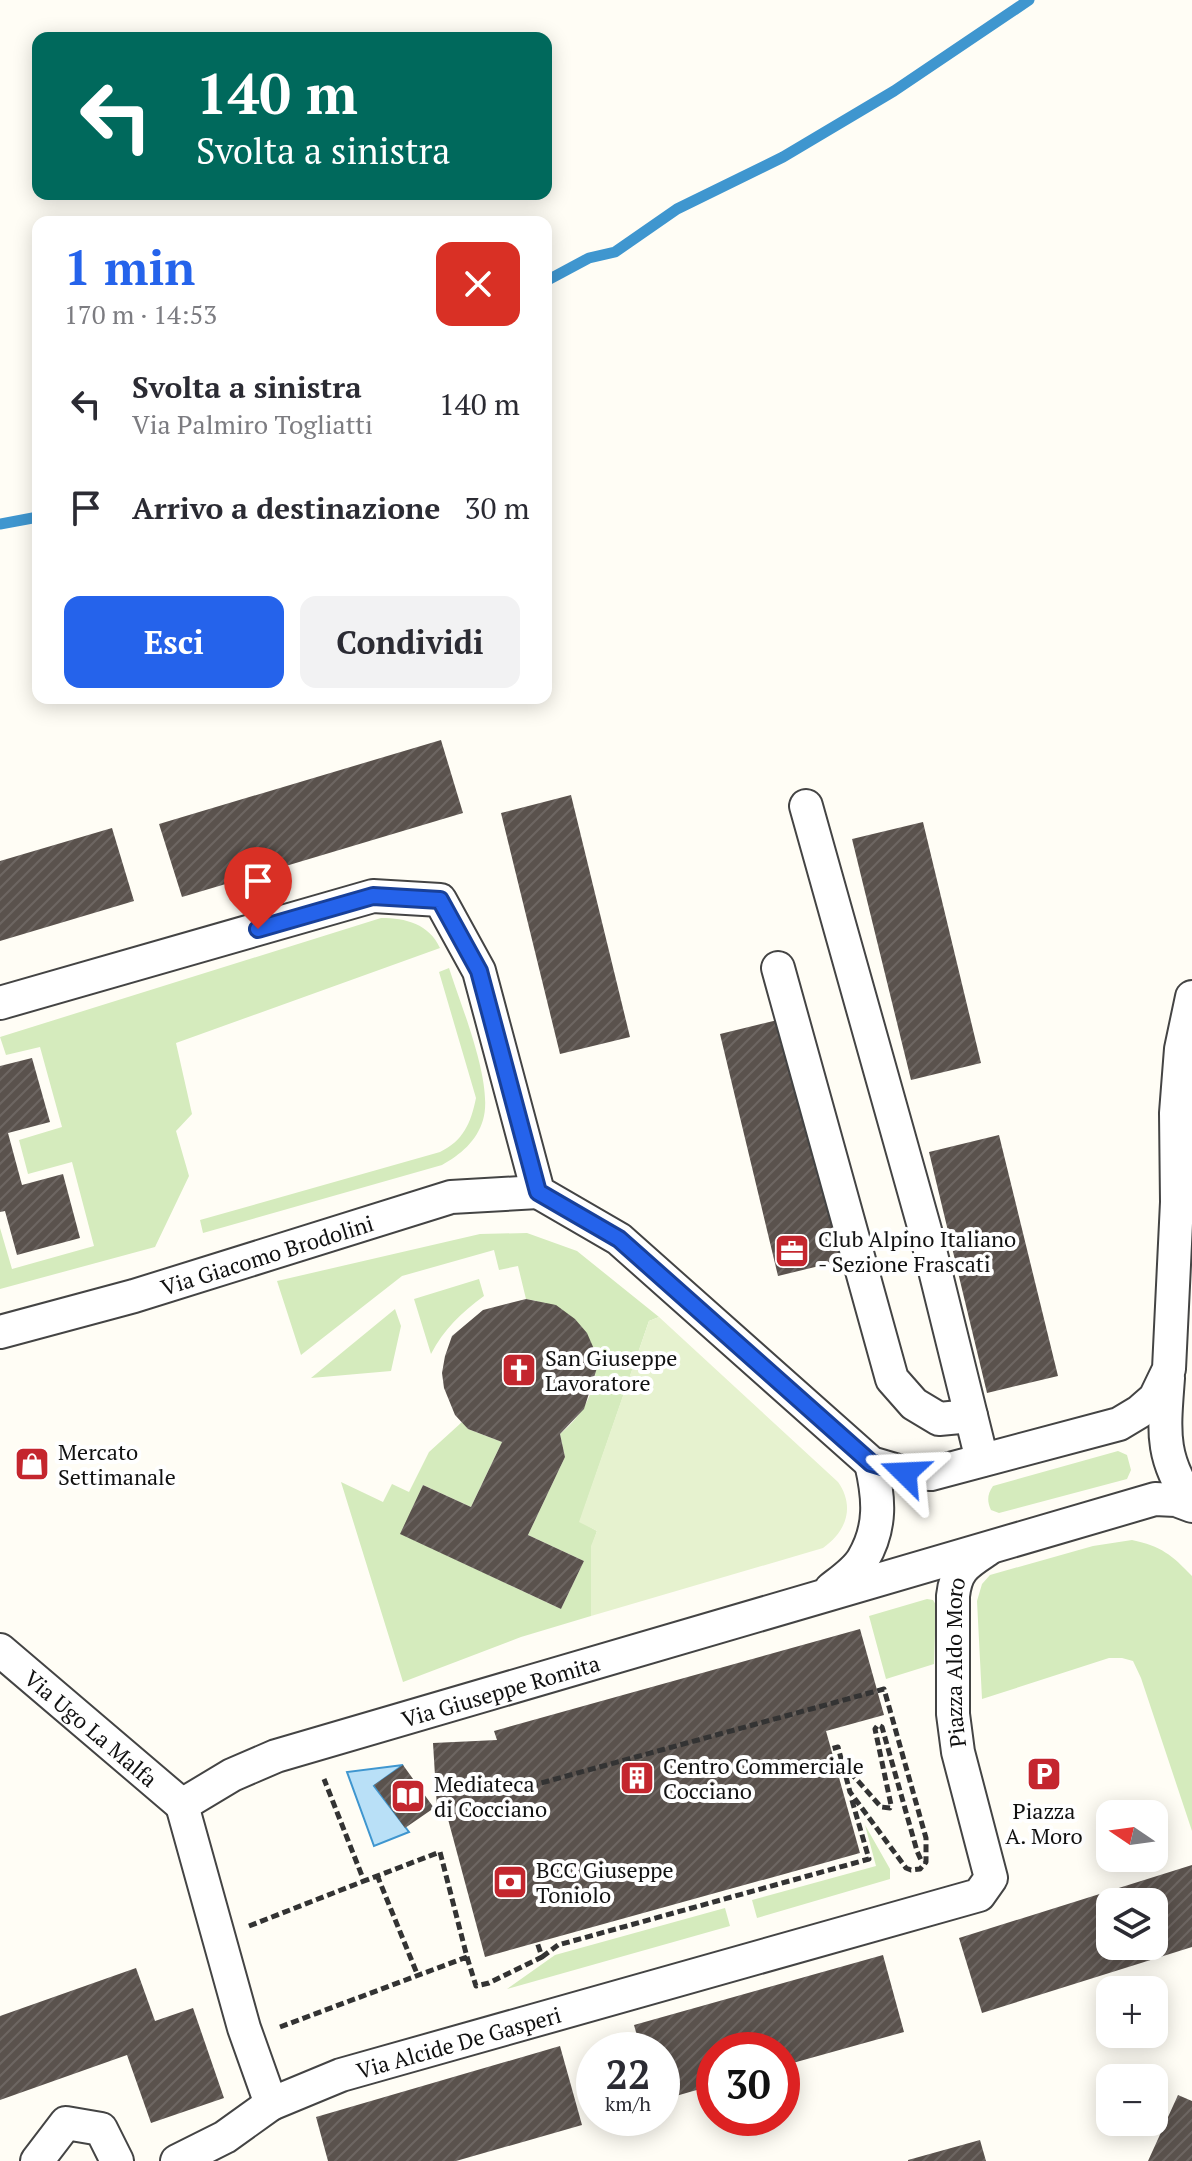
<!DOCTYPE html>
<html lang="it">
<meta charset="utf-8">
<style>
:root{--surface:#fff;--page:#f2f2f3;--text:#2b2b33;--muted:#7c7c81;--accent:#2563eb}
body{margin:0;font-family:"PT Serif",serif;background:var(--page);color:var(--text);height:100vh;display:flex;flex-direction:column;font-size:30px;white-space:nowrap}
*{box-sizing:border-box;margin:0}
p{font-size:26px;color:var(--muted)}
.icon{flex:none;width:44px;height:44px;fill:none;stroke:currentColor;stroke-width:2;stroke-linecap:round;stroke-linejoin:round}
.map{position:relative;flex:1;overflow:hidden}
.sheet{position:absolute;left:32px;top:216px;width:520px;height:488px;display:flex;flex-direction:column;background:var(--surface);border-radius:16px;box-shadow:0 4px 20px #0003}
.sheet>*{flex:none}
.banner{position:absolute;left:32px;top:32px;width:520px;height:168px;border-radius:16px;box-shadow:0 4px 20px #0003;background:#00695c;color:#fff;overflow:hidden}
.needle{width:52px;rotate:283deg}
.fabs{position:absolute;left:1096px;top:1800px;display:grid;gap:16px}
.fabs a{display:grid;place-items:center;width:72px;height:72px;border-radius:16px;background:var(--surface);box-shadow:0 4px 20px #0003;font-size:40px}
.speed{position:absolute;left:576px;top:2032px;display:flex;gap:16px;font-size:40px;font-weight:700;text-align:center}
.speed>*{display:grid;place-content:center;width:104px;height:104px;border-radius:50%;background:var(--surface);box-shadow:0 4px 20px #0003;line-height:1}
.speed small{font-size:20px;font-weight:400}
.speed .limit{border:12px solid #d22;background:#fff;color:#111}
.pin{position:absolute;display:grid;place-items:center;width:68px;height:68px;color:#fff;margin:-82px -34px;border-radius:50% 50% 50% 0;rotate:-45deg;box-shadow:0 0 8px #0007}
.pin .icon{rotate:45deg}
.me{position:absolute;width:88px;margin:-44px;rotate:291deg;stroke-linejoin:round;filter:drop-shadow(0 0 6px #0008)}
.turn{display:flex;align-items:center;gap:28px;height:168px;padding:0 32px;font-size:36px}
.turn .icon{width:104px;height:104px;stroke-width:2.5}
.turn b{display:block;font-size:56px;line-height:68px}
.round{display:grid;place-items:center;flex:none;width:84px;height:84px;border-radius:16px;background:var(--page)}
.overview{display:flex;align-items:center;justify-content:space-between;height:136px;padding:0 32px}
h1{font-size:48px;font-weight:700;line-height:60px;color:var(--accent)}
.primary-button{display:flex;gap:16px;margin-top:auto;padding:16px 32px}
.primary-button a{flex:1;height:92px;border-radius:16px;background:var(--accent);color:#fff;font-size:32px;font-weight:700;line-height:92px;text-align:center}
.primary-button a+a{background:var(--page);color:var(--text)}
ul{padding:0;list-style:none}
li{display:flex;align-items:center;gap:24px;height:104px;padding:0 32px}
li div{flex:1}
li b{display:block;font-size:30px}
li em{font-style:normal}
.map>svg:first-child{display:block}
.grass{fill:#d5ebbd}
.pitch{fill:#e6f2cf}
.water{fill:#b9e0f7;stroke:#3f96cf;stroke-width:2}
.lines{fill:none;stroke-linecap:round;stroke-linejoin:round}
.stream{stroke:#3f96cf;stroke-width:11}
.building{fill:url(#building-hatch);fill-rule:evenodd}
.street-casing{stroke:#444;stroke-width:36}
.path{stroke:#333;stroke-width:5;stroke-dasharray:8 4;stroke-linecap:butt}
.street{stroke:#fff;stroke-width:32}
.route-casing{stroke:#184099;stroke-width:20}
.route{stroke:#2563eb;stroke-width:14}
.labels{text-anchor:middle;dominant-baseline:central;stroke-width:8;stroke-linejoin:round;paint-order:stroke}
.poi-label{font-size:22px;fill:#111;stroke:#fff;text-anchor:start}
.street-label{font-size:22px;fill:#111;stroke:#fff}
</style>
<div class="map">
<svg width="1192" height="2161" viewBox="0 0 1192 2161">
<defs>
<pattern id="building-hatch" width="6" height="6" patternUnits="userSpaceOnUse" patternTransform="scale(2)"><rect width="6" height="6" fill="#5a524d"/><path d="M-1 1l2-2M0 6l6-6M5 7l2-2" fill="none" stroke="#6d6662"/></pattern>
</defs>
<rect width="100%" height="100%" fill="#fffdf5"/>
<!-- grass -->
<path class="grass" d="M381,918C406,918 429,924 440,948L176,1043L192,1114L176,1131L189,1176L155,1247L0,1289V1228L12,1269L94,1246L72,1162L28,1174L19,1140L62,1127L40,1047L6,1055L0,1037Z
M449,968C461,1006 494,1084 483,1120C477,1141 460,1155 442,1165L203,1233L200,1220L440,1152C463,1141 471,1123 476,1098L439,972Z
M527,1233L577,1251L659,1317L649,1321L580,1521L597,1531L592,1546L591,1616L521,1637L403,1682L341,1482L383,1502L392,1484L409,1492L429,1452L462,1422L468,1429L502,1442L471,1507L423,1485L401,1534L561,1609L584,1561L528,1535L565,1457L560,1434C618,1387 604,1310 526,1299L518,1266L499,1270L494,1250L402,1276L301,1355L277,1281L480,1234Z
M479,1279L484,1296C461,1313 444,1329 431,1354L414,1299Z
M395,1309L401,1326L391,1371L311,1378Z
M1118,1451L1127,1455L1131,1470L1127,1479L999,1513L991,1510C987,1501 987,1495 993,1486Z
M1132,1540C1161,1546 1172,1555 1192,1576V1831L1141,1678L1133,1661L1122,1658H1109L982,1699L977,1601L982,1584L990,1575L1093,1546Z
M927,1599L933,1600L936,1605L934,1664L886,1679L869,1616Z
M865,1825L890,1869V1879L757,1918L752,1900L876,1866Z
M725,1908L730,1926L507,1989L555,1955Z"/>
<!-- pitch -->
<path class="pitch" d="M659,1317L838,1482C855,1506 847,1531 823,1548L591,1616V1546L597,1531L579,1522L649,1321Z"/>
<!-- water -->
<path class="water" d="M403,1765L374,1786L409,1832L374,1846L347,1772Z"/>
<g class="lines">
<!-- stream -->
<path class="stream" d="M546,281L589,258L615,252L677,209L783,157L894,91L1029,0
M0,524L38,517"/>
</g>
<!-- building -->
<path class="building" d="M441,740L463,813L182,897L159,824Z
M571,795L630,1037L560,1054L501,813Z
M923,822L981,1063L911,1080L852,839Z
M112,828L134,901L0,941V861Z
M790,1017L848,1259L778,1276L720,1034Z
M32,1058L50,1122L8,1133L22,1185L63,1174L80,1238L17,1255L5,1211L0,1212V1066Z
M999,1135L1058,1376L987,1393L929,1152Z
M526,1299L556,1305L575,1319L587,1333L594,1349L597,1368L584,1409L560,1434L565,1457L528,1535L584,1561L561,1609L400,1534L423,1485L471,1507L502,1442L468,1429L455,1415L444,1388L442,1373L445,1356L452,1336L483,1310Z
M860,1629L884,1715L826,1731L860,1853L485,1957L445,1808H437L433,1743L497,1740L494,1731Z
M403,1765L434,1808L405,1828L374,1785Z
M1192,1865V1947L982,2013L959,1938ZM1110,1902H1154V1946H1110Z
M883,1955L904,2032L782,2066V2050H714V2085L662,2100V2050H641L634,2025Z
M136,1968L155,2021L193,2008L224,2098L151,2123L127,2055L0,2100V2016Z
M560,2046L582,2125L456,2161H328L316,2117Z
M1178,2095L1192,2101V2161H1148Z
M980,2140L986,2161H908V2160Z"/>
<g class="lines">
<!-- street casing -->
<g class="street-casing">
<g id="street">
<path d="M806,806L925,1230L982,1460"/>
<path d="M778,968L892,1379L914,1404L939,1419L971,1416"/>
<path d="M0,1003L373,896L440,900L479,971L538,1192L619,1239L871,1463L905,1473L931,1474L1119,1424L1139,1412L1155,1398L1169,1369L1177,1202L1176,1113L1181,1049L1192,997"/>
<path id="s1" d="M0,1332L134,1296L451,1197L538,1192"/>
<path d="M1168,1378C1164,1432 1160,1457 1192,1504"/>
<path d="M831,1589C841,1581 856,1571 863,1559C882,1527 879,1497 871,1463"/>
<path id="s2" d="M0,1650L182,1805"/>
<path id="s3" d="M182,1805L244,2028L271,2104L341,2075L979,1895L991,1878L958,1752L953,1714V1596C956,1569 966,1564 987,1550"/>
<path id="s4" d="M182,1805L232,1775L276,1756L1155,1499L1176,1500L1192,1506"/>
<path d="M37,2161L66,2123L101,2129L117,2161"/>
<path d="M177,2161L225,2137L271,2104"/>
</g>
</g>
<!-- path -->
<path class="path" d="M842,1763L881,1807L890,1808L891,1805L875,1729L878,1725L882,1727L917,1851L921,1860L926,1862
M530,1786L884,1689L926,1838V1862L920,1869L911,1870L906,1868L850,1792L838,1747L831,1749
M377,1875L418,1976
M249,1926L364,1881
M467,1957L476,1986L489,1983L542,1957L537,1942
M542,1957L558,1945L869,1859L851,1797
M280,2027L467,1957L440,1852L364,1881L324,1779"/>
<!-- street -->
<use href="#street" class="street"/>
</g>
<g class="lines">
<!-- route casing -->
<g class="route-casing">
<path id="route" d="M258,929L373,896L440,900L479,971L538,1192L619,1239L871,1463L905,1473"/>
</g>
<!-- route -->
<use href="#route" class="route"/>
</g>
<!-- icons -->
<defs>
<g id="office-square" transform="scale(1.8)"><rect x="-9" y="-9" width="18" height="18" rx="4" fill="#c4262e" stroke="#fff"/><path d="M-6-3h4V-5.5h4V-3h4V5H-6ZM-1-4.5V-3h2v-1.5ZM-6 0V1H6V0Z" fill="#fff"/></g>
<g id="church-square" transform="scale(1.8)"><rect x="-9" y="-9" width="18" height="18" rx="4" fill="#c4262e" stroke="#fff"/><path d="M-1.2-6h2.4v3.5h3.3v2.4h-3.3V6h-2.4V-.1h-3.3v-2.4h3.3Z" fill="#fff"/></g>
<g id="shop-square" transform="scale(1.8)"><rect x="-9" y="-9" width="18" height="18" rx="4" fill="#c4262e" stroke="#fff"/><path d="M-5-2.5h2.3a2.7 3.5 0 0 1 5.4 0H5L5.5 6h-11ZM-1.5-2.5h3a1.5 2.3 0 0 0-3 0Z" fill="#fff"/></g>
<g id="parking-square" transform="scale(1.8)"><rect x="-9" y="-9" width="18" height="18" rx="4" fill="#c4262e" stroke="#fff"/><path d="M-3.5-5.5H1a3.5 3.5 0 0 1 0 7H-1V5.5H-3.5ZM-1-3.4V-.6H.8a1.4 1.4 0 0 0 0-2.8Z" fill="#fff"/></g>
<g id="building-square" transform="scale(1.8)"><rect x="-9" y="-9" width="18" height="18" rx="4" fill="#c4262e" stroke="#fff"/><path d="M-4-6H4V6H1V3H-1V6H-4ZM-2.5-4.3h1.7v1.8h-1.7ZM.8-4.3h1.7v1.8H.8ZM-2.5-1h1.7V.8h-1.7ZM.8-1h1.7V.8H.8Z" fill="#fff"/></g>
<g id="library-square" transform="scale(1.8)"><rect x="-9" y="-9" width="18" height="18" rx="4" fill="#c4262e" stroke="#fff"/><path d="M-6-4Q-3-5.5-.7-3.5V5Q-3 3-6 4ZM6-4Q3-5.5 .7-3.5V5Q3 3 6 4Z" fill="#fff"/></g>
<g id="bank-square" transform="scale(1.8)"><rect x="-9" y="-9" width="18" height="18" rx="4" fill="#c4262e" stroke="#fff"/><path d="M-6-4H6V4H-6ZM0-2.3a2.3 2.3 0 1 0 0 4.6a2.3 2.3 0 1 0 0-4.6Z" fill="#fff"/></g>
</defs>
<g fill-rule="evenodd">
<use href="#office-square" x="792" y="1251"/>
<use href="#church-square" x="519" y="1370"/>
<use href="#shop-square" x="32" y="1464"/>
<use href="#parking-square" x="1044" y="1774"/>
<use href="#building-square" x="637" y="1778"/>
<use href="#library-square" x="408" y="1796"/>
<use href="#bank-square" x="510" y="1882"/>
</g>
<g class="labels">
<!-- poi labels -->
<g class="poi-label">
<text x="818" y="1238">Club Alpino Italiano<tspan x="818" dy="25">- Sezione Frascati</tspan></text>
<text x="545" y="1357">San Giuseppe<tspan x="545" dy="25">Lavoratore</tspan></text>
<text x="58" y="1451">Mercato<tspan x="58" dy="25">Settimanale</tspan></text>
<text x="663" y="1765">Centro Commerciale<tspan x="663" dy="25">Cocciano</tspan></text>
<text x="434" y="1783">Mediateca<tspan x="434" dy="25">di Cocciano</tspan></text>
<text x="1044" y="1810" text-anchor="middle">Piazza<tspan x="1044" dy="25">A. Moro</tspan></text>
<text x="536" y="1869">BCC Giuseppe<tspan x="536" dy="25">Toniolo</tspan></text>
</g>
<!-- street labels -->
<g class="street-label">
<text stroke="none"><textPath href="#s1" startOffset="278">Via Giacomo Brodolini</textPath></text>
<text stroke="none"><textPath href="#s3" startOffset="1292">Piazza Aldo Moro</textPath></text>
<text stroke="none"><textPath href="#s4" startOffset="340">Via Giuseppe Romita</textPath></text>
<text stroke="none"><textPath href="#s2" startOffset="120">Via Ugo La Malfa</textPath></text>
<text stroke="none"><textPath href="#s3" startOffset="510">Via Alcide De Gasperi</textPath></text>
</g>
</g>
</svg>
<div class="fabs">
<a><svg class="needle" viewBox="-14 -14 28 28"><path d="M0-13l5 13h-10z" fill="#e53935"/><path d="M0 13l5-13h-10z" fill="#7c7c81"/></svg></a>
<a><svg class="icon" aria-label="layers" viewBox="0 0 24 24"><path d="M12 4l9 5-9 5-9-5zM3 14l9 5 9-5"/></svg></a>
<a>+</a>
<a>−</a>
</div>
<div class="speed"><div>22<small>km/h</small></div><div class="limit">30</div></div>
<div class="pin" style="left:258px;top:929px;background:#d93025"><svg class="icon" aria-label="arrive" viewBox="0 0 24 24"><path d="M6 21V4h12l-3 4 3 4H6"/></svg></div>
<svg class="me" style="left:905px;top:1473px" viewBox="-20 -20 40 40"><path d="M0-17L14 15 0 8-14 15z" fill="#2563eb" stroke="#fff" stroke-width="4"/></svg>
<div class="banner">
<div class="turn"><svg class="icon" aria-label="left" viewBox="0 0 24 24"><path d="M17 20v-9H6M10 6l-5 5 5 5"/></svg><div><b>140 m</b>Svolta a sinistra</div></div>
</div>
<section class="sheet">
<div class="overview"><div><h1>1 min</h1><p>170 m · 14:53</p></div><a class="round" style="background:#d93025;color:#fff"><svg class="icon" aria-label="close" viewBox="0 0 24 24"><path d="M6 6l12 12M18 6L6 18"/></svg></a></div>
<ul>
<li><svg class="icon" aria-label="left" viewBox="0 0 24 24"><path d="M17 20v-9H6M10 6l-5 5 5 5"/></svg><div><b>Svolta a sinistra</b><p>Via Palmiro Togliatti</p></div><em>140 m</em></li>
<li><svg class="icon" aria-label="arrive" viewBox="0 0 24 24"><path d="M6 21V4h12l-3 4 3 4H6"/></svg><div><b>Arrivo a destinazione</b></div><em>30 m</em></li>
</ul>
<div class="primary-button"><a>Esci</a><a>Condividi</a></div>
</section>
</div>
